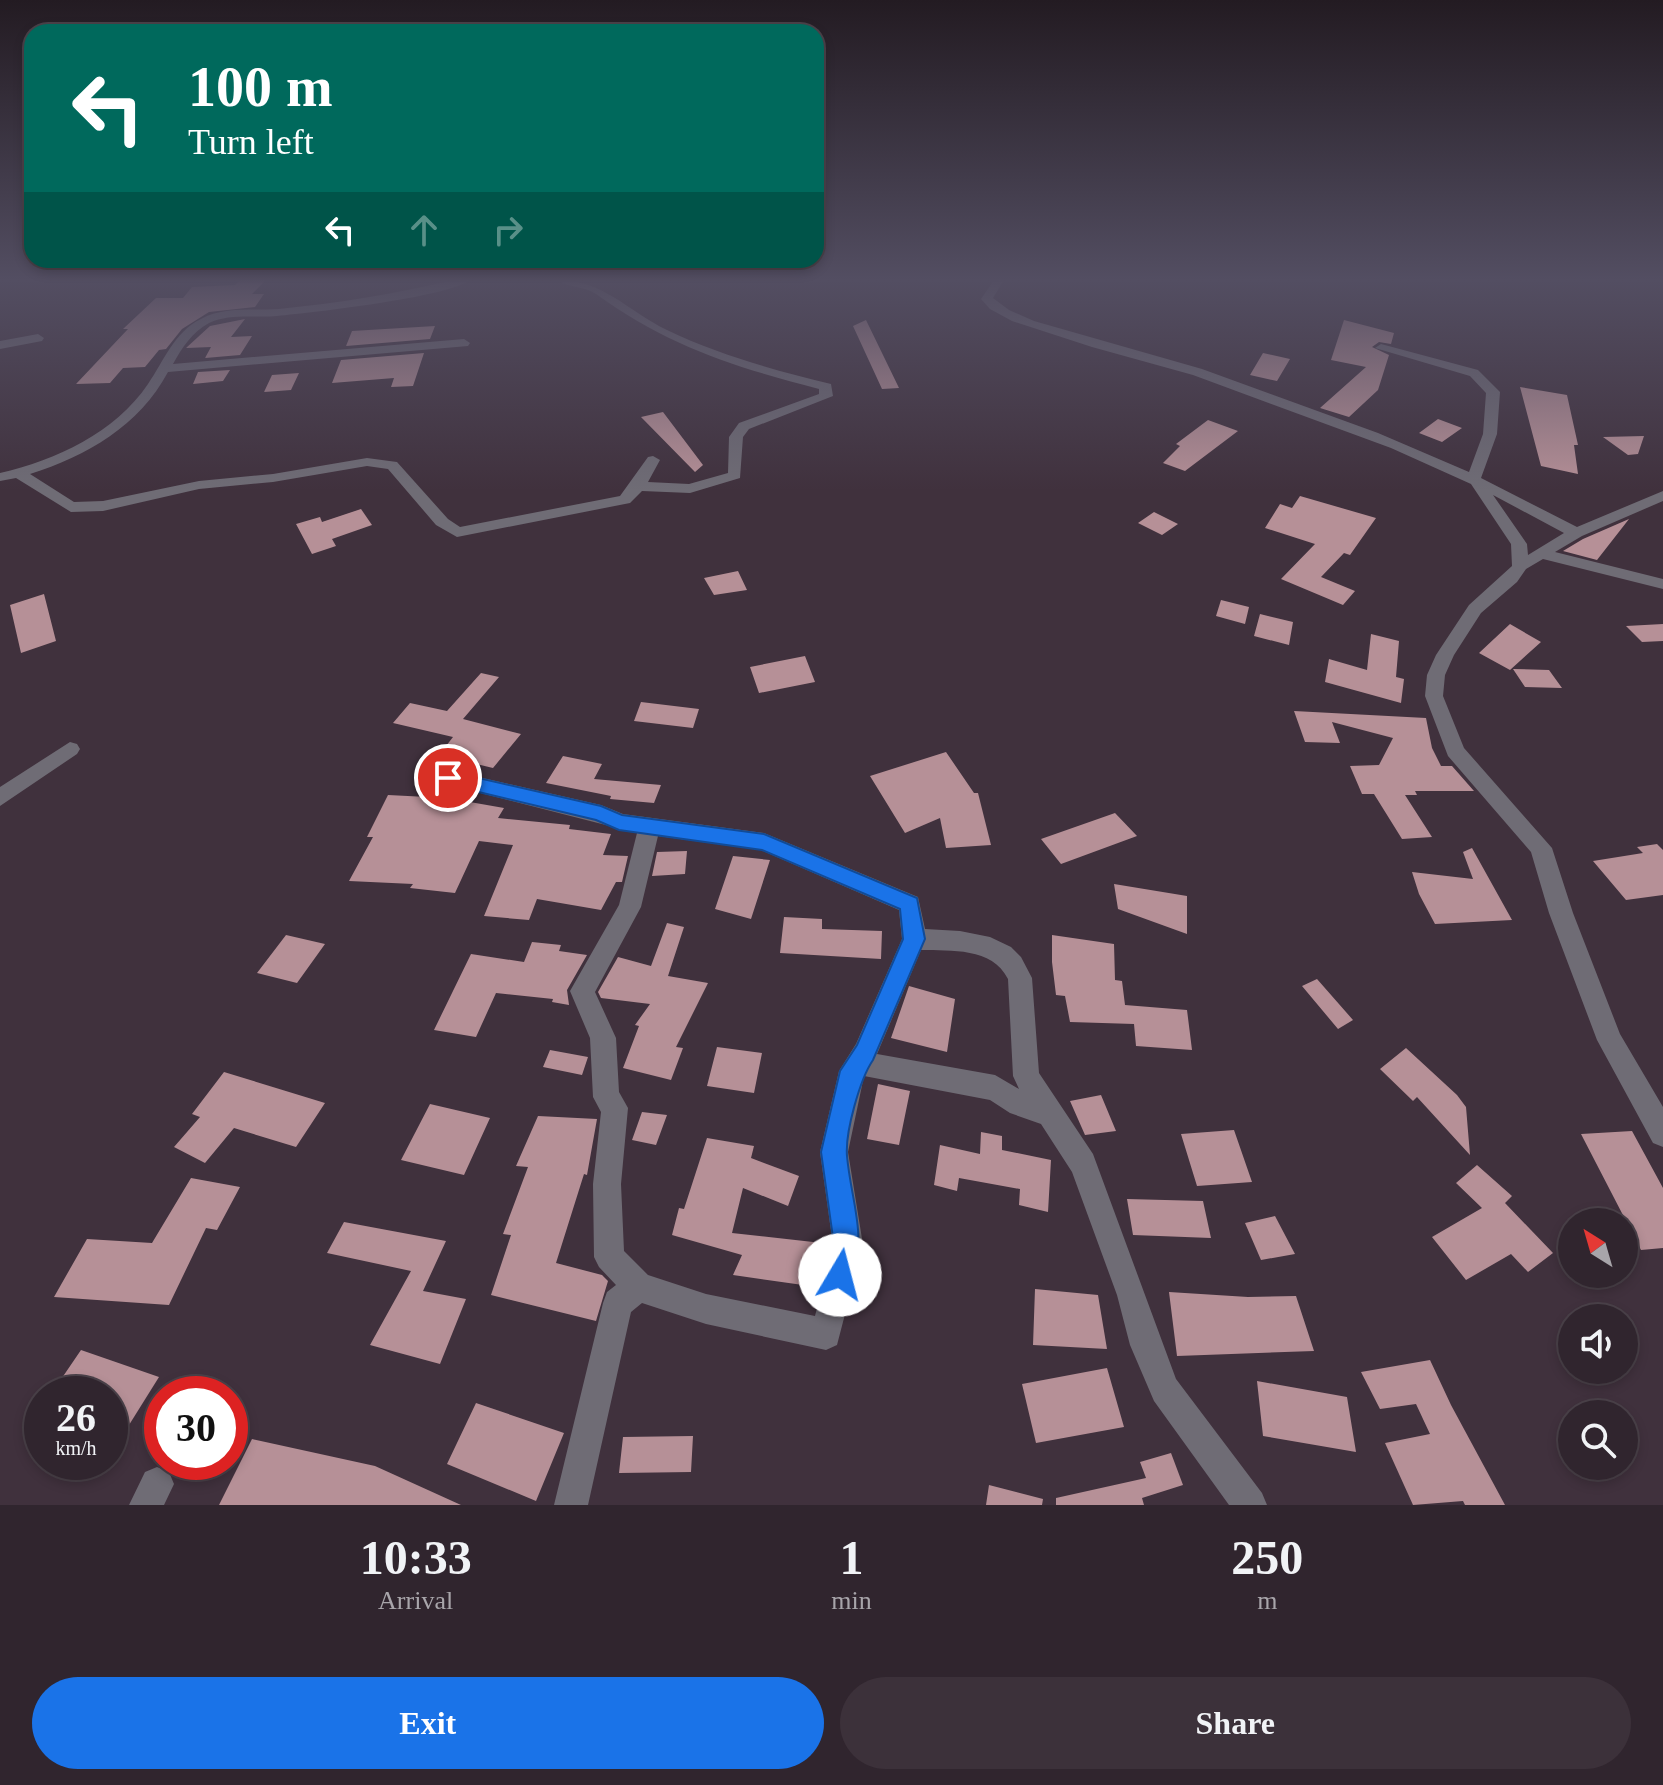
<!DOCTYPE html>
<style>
:root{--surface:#30252e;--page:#3c313a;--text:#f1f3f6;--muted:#a8a5aa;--line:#4b424a;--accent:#1a73e8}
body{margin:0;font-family:Georgia,serif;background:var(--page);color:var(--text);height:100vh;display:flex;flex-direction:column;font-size:30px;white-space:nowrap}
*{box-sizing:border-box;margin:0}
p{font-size:26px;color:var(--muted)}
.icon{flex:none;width:44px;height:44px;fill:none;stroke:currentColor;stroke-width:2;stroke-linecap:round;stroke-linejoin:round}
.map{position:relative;height:1505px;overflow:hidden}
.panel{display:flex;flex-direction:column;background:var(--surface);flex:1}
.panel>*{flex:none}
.hud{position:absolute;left:24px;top:24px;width:800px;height:244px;border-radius:24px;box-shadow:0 4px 12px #0003,0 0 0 2px var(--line);background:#00695c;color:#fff;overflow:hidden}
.needle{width:52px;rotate:323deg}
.buttons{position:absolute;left:1558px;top:1208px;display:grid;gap:16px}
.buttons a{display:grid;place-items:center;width:80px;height:80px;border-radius:50%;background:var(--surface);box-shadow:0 4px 12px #0003,0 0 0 2px var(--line);font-size:40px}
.speed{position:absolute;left:24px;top:1376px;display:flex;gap:16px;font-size:40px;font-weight:700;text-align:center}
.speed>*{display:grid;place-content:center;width:104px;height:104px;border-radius:50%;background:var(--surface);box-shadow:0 4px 12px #0003,0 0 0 2px var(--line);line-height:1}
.speed small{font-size:20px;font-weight:400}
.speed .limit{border:12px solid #d22;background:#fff;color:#111}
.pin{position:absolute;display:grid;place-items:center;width:68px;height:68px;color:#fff;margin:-34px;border:4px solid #fff;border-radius:50%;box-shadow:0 2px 8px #0007}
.me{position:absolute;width:88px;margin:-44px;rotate:8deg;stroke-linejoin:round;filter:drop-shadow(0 0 6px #0008)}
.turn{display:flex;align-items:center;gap:28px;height:168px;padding:0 32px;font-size:36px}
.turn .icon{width:104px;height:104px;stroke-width:2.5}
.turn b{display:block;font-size:56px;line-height:68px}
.lanes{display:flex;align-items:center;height:76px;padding:0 32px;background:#0003;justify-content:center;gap:40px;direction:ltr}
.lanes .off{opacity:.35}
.eta{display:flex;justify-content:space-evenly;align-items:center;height:136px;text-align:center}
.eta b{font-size:48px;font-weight:700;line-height:56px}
.action{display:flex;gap:16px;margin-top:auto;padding:16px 32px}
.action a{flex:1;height:92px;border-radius:48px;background:var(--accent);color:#fff;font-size:32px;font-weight:700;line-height:92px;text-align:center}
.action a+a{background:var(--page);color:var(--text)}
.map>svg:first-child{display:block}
.building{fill:#b69097}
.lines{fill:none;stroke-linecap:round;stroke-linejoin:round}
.minor{fill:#6f6c75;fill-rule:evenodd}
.route{fill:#1a73e8;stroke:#114b97;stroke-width:2}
</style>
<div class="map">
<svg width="1663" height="1505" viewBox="0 0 1663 1505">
<rect width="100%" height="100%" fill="#40313d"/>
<!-- building -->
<path class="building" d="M240,280H266L252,294H264L255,307L209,312L182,329L166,349L159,350L145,367L123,368L110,383L76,384L128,329H123L156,298H183L192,287L235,285Z
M245,319L231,337L252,336L240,355L205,358L211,347L186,348L210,326Z
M866,320L899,388L882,389L853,326Z
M1344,320L1394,333L1391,344L1379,342L1372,347L1389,355L1378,390L1349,417L1320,408L1366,367L1331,360Z
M435,326L430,339L346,346L352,331Z
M424,353L413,386L391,387L394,378L332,383L341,360Z
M1263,353L1290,359L1277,381L1250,375Z
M230,370L223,381L193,384L198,372Z
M299,373L291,390L264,392L272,375Z
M1520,387L1567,395L1578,445H1574L1578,474L1541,466Z
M663,412L703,465L695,472L641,417Z
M1438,419L1462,428L1442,442L1419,433Z
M1208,420L1238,431L1185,471L1163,463L1180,446L1176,444Z
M1644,436L1638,454L1628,455L1603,437Z
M1300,496L1376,518L1350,555L1344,553L1321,577L1355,591L1343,605L1281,579L1315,544L1265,528L1280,504L1292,508Z
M361,509L372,525L332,539L336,546L312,554L296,524L320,517L322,522Z
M1154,512L1178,524L1162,535L1138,523Z
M1629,519L1597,560L1563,551L1583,539Z
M738,571L747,590L714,595L704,578Z
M44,594L56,641L21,653L10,605Z
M1221,600L1249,607L1245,624L1216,616Z
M1260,614L1293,622L1289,645L1254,636Z
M1510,624L1541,642L1510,670L1479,653Z
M1663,624V641L1642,642L1626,626Z
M1371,634L1399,641L1396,677L1404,679L1401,703L1325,682L1329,659L1367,670Z
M805,656L815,682L759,693L750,667Z
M1513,669L1549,670L1562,688L1525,687Z
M481,673L499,677L463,719L521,734L493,768L439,755L453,737L393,723L410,703L447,711Z
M641,702L699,709L693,728L634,721Z
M1294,711L1426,718L1432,748L1441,766H1452L1474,791H1415L1417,795H1405L1432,837L1402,839L1374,794H1362L1350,766L1379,765L1393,738L1332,722L1340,743L1305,742Z
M946,752L974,793H978L991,845L946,848L940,818L905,833L870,776Z
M563,756L602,764L594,779L661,785L654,803L610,799L611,796L546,783Z
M388,795L447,798L504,808L498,818L570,825L569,829L611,834L603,855L628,856L622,882H616L601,910L537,899L529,920L484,916L513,845L479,841L455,893L410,888L413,884L349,881L373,837H367Z
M1115,813L1137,836L1061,864L1041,839Z
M1657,844L1663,850V895L1626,900L1593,861L1643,853L1637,847Z
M1472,848L1512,920L1435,924L1419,894L1412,872L1473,879L1463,852Z
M687,851L685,874L652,876L657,852Z
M733,856L770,860L751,919L715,909Z
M1114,884L1187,896V934L1118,909Z
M784,917L822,919V929L882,931L881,959L780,953Z
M667,923L684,927L668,976L708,983L676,1047L683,1048L671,1080L623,1068L639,1026L635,1025L650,1004L601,998L598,992L618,957L651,966Z
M286,935L325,944L297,983L257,973Z
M1052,935L1114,944L1115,980L1122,981L1125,1005L1187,1010L1192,1050L1136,1046L1134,1024L1070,1022L1065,996L1056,995L1052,962Z
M532,942L561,945L559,951L587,955L567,990L569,1005L552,1002L553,999L496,993L476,1037L434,1030L471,954L524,962Z
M1317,979L1353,1020L1338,1029L1302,986Z
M909,986L955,999L947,1052L891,1038Z
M717,1047L762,1053L754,1093L707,1086Z
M1406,1048L1457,1095L1466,1107L1470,1155L1417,1097L1413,1101L1380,1069Z
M550,1050L588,1057L582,1075L543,1067Z
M224,1072L325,1103L296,1147L234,1128L205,1163L174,1147L200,1117L192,1114Z
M878,1084L910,1091L899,1145L867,1139Z
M1101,1095L1116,1131L1085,1135L1070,1101Z
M430,1104L490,1118L464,1175L401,1160Z
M642,1112L667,1115L656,1145L632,1140Z
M538,1116L597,1119L587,1175L584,1174L556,1263L602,1275L608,1281L596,1321L491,1295L511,1235L503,1234L528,1167L516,1166Z
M1234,1130L1252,1182L1197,1186L1181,1134Z
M1632,1131L1663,1188V1248L1641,1250L1581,1134Z
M981,1132L1002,1136V1150L1051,1160L1048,1212L1019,1205L1020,1189L959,1178L957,1191L934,1185L940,1145L980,1154Z
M707,1138L754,1146L751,1158L799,1176L788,1206L743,1188L732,1233L822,1243L810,1286L733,1275L742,1255L672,1235L679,1208L684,1209Z
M1477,1165L1512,1196L1505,1203L1553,1253L1528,1272L1511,1254L1466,1280L1432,1237L1482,1208L1456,1183Z
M191,1178L240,1187L217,1230L206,1228L169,1305L54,1297L87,1239L152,1243Z
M1127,1199L1203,1201L1211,1238L1133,1235Z
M1275,1216L1295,1254L1261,1260L1245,1223Z
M344,1222L446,1241L423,1291L466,1299L440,1364L370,1345L411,1271L327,1253Z
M1035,1289L1098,1295L1107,1349L1033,1345Z
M1169,1292L1248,1297L1296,1296L1314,1351L1177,1356Z
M81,1350L159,1377L124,1433L110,1428V1394H51Z
M1430,1360L1451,1405L1505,1505H1465L1463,1501L1413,1505L1385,1443L1430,1434L1416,1404L1380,1409L1361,1372Z
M1107,1368L1124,1427L1036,1443L1022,1384Z
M1257,1381L1347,1397L1356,1452L1263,1436Z
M476,1403L564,1433L536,1501L447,1464Z
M693,1436L691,1472L619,1473L623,1437Z
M252,1439L375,1466L461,1505H219Z
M1171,1453L1183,1485L1142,1498L1144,1505H1056V1498L1146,1478L1140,1462Z
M989,1485L1043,1499L1042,1505H986Z"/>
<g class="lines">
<!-- minor -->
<path class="minor" d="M453,280H471C443,298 316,312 277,316C255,318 230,313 209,323C192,332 182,348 173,364L464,339L470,343L468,346L168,372C139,426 87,456 30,474L74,502L103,501L199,481L273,474L367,458L397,462L448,519L460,527L620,496L648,457L653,456L660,460L648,482L689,484L728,473L729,437L739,423L819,394V389C734,367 668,346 596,294C585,286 568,288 557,280C604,280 626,310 667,330C719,355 774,370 831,384L833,396L749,429L743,437L740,478L690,493L642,491L630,503L457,537L436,525L388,469L367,466L273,482L199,489L103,511L71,512L16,478L0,481V473C56,460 115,433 148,384C164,361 174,332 201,319C225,306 253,311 279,309C337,303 396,294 453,280Z
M994,280H1004L993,298L1009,310L1034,321L1202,369L1378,433L1469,472L1483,434L1486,393L1470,376L1375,348L1381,344L1478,370L1500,392L1497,434L1481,478L1577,527L1663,491V501L1582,536L1555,552L1663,579V589L1543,559L1526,569L1517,582L1481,613L1454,655L1445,675L1443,696L1464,748L1552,848L1573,913L1620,1034L1663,1107V1147L1653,1143L1597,1040L1549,913L1531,852L1448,756L1425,696L1427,675L1436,655L1469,605L1512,566L1511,544L1471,484L1391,448L1193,375L1092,347L1012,321L990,309L981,299ZM1493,495L1564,533L1528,555L1527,544Z
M38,334L44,338L42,341L0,349V341Z
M70,742L77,744L80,749L77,754L0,806V787Z
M448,770L601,805L623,814L764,833L918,897L925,929L960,931L990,937L1011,947L1021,957L1032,978L1039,1073L1093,1154L1176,1379L1262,1493L1267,1505H1229L1154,1401L1130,1345L1117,1295L1072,1172L1041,1124L1010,1113L990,1100L864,1076L848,1152L863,1245L837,1345L826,1350L706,1324L642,1303L631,1312L588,1505H554L603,1303L607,1292L616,1285L599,1267L594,1257L593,1184L601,1112L593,1097L590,1038L570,991L619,905L637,833L441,783L438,778L441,773ZM658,836L761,850L899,910L902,939L856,1044L839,1071L820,1152L833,1245L815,1316L706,1294L648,1275L624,1251L621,1184L628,1108L619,1092L616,1038L595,992L641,907ZM921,950C951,951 992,947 1008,979L1013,1076L1019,1089L995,1075L877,1054Z
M157,1467L169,1472L174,1484L164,1505H129L145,1472Z"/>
</g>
<!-- sky -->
<linearGradient id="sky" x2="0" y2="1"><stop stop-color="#231b22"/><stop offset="0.57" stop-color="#534e62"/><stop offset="1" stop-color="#534e62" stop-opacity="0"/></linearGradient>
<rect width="1663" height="491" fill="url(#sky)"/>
<!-- route -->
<path class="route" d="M448,771L601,806L622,815L764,834L917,898L925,939L873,1060C860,1079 845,1132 847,1156C851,1202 869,1239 850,1284L840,1288L831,1284L827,1275L834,1245L821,1152L840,1071L857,1045L903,939L900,909L762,850L619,830L596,820L441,783L438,778L441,773Z"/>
</svg>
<div class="buttons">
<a><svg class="needle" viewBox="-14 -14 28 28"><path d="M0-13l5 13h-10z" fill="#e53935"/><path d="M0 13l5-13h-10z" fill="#a8a5aa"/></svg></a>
<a><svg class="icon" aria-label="sound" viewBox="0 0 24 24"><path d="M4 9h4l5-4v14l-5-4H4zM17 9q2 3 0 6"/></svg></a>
<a><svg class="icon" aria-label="search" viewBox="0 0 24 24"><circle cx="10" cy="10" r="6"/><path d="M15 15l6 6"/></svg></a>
</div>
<div class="speed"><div>26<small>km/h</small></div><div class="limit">30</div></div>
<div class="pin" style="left:448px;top:778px;background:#d93025"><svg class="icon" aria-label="arrive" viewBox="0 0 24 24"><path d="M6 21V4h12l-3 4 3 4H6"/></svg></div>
<svg class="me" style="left:840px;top:1275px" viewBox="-20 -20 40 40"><circle r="19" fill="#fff"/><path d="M0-13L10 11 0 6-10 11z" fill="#1a73e8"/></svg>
<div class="hud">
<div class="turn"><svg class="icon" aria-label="left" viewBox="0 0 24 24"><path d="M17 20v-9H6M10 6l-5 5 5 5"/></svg><div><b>100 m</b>Turn left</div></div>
<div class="lanes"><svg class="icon" aria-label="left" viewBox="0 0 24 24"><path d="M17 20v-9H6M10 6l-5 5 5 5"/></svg><svg class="icon off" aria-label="ahead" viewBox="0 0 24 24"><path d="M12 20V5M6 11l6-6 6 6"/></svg><svg class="icon off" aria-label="right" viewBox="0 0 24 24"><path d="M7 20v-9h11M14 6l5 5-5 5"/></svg></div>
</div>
</div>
<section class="panel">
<div class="eta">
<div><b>10:33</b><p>Arrival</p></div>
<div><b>1</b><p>min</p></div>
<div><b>250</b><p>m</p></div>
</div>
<div class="action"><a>Exit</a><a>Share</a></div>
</section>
